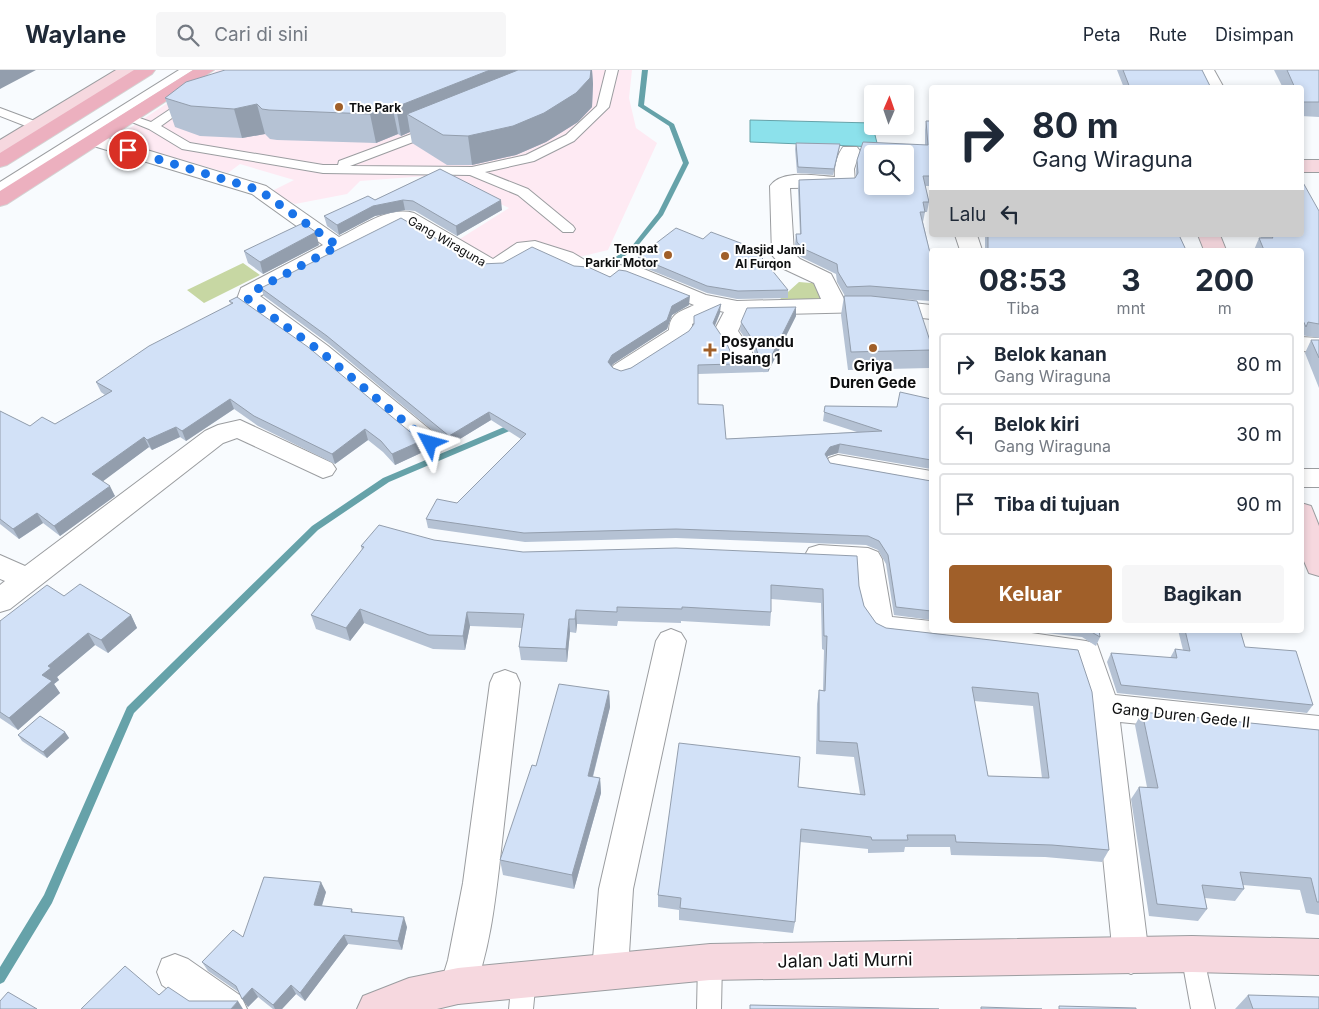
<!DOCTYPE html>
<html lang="id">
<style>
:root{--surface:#fff;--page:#f6f6f7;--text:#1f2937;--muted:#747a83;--line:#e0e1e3;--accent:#a05f29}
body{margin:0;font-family:Inter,sans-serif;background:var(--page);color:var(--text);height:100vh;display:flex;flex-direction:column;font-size:19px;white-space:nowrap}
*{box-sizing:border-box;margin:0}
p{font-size:16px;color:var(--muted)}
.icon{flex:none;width:28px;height:28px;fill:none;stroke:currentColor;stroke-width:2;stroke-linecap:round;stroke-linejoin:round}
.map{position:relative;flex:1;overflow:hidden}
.panel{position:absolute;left:929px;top:178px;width:375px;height:385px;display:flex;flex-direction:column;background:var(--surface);border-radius:5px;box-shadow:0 2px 8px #0003}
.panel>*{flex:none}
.hud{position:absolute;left:929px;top:15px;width:375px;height:152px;border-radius:5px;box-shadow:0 2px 8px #0003;background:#fff;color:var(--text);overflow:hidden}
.needle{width:32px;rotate:2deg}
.tools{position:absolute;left:864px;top:15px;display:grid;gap:10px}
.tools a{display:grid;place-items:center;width:50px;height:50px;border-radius:5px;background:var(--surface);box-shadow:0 2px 8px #0003;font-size:25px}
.pin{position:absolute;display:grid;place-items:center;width:42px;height:42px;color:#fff;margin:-21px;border:2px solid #fff;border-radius:50%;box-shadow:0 1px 5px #0007}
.me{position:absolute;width:55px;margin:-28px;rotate:309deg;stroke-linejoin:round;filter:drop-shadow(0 0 4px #0008)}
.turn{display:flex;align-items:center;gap:18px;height:105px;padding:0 20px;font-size:22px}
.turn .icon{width:65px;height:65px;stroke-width:2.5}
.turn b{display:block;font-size:35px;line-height:42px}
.then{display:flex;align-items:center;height:48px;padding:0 20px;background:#0003;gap:10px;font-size:19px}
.eta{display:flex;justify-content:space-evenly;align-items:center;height:85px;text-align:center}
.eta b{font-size:30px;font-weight:700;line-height:35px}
.primary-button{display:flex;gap:10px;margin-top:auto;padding:10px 20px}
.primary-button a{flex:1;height:58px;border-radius:5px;background:var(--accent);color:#fff;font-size:20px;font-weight:700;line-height:58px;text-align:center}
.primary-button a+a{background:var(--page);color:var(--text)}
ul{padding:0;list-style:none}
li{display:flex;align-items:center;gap:15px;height:62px;margin:0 10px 8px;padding:0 10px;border:2px solid var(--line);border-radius:5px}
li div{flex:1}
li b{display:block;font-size:19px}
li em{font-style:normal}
header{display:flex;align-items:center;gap:30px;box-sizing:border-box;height:70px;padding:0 25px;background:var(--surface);border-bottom:1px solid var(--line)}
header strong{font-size:24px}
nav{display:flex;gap:28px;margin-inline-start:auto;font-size:18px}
.search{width:350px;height:45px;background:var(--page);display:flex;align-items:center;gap:12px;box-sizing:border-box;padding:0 18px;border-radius:5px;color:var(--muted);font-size:19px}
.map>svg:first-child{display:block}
.commercial{fill:#feeaf3}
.green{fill:#c7d7a3}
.water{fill:#8ce1eb;stroke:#66a2a9}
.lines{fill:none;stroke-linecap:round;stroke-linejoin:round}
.stream{fill:#66a2a9;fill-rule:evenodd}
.lane-casing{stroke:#9b9da0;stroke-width:2}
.street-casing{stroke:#9b9da0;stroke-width:2}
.secondary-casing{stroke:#9b9da0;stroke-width:2}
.primary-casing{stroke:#d4d4d4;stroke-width:2}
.lane{fill:#fff;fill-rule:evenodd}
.street{fill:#fff;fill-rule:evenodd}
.secondary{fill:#f6d8df;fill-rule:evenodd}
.primary{fill:#ecb0bf;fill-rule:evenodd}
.wall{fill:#b5c2d4;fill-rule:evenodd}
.shaded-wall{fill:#939ead}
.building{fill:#d2e1f7;stroke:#939ead;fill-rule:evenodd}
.route{stroke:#1a73e8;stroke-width:9;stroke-dasharray:0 16.2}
.poi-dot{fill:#a05f29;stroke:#fff;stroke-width:2}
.labels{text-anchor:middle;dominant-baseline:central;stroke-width:4;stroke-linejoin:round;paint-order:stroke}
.far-poi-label{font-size:12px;font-weight:bold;fill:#0e0f10;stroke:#fff;text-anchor:start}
.far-street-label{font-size:12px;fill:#0e0f10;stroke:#fff}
.poi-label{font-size:15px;font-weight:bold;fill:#0e0f10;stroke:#fff;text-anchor:start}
.street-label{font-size:15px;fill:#0e0f10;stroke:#fff}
.near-street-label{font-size:18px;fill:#0e0f10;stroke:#fff}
</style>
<header>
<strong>Waylane</strong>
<div class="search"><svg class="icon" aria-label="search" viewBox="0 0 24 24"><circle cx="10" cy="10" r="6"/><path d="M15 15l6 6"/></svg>Cari di sini</div>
<nav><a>Peta</a><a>Rute</a><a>Disimpan</a></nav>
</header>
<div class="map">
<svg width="1319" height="939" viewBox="0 0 1319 939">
<rect width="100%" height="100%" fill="#f8fbfe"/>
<!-- commercial -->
<path class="commercial" d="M217,0H632L629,28L636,58L657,73L608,180L575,188L495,193L455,172L509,138L439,105L360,111L347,124L295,134L270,122L294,110L240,94L228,103L112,70Z"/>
<!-- green -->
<path class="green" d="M243,193L260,205L204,233L187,220Z
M799,212L823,214L829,230H779Z"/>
<!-- water -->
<path class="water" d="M750,50L872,53L878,77L750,72Z"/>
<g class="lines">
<!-- stream -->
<path class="stream" d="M642,0H648L644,35L674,54L689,93L663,145L636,178L612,195L614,206L610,208L606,206L605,194L632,176L658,143L683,93L669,56L638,36Z
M516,352L519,353L520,355L519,357L389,412L318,460L134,643L52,833L4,912L0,914V897L44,825L127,637L312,456L383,408Z"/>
<!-- lane casing -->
<g class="lane-casing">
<path id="lane" d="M179,0H193L0,122V112Z
M606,0H618L609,37L574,71L534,91L485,102L528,119L573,156L575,159L573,162H563L518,125L470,105L323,103L182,79L149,59L122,48L128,44L151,52L190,26L194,28V32L161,56L190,73L323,95H338L339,91L433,56L439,60L437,63L350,96L472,97L526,85L566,65L597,36Z
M0,38L40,53L42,56L36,60L0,46Z
M1192,873L1200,876L1203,884L1215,939H1191L1181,884L1184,876Z
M710,881L718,884L722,892L721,939H697L698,892L702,884Z
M524,897L532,901L536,909L533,939H509L512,909L516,901Z"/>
</g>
<!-- street casing -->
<g class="street-casing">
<path id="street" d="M1196,0H1214L1224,18H1206Z
M94,64L266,116L339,167C362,156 388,136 414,143L493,189L517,173L535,171L573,183L588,192L639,197L706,225L737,231L821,229L814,213L784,199L772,185L770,116C782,99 816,106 835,107C834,97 837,85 843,77H857L860,81L854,99L855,113L852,117L790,118L794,183L800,189L831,204L844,229L868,228L931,235V249L868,242L745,245L738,261L752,282L755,293L751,298L743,301L735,298L728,282L714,261L724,242L720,241L692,254V263L688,268L630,305L622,308L614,305L610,300L614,295L669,260C670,243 680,242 694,235L627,208L575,203L557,193L533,184C512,190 507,207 481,201L403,154L346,181L260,226L328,276L439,367L443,373L439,379L430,382L421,379L312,286L240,234L237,229L241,218L323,175L252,124L87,74L84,70L87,66Z
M955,165H977L982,180H960Z
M1301,267L1319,268V282L1301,281Z
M240,350L332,393L336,399L332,405L323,408L237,368L223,373L10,539L0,542V515L5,511L0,509V485L25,496L205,361L218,355Z
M838,385L931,401V419L829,400L825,394L829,388Z
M1301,399H1319V417H1301Z
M819,475L868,478L878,482L882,489L892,547L931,551V560H1011L1086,571L1097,574L1115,625L1319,646V672L1120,652L1149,886L1144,898L1131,904L1118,898L1113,886L1088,637L1074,593L1049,588L884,570C854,560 858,525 855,498L819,495L809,492L805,485L809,478Z
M671,559L681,563L686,571L633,819L628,900L623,913L610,918L597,913L592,900L599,819L656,571L661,563Z
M505,600L516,604L520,613C514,666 508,719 502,772C496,824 491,880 471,929L458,934L445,929L440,916L448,890L463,813L490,613L494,604Z
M175,884L188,889L241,926L247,939H196L162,915L157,902L162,889Z"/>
</g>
<!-- secondary casing -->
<g class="secondary-casing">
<path id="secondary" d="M116,0H137L134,4L7,82L0,84V70Z
M1301,90H1319V102H1301Z
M1198,165H1220L1226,180H1204Z
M1301,433L1311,436L1319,456V506L1309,503L1301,484Z
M1192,866L1319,869V905L1192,902L710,910L458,934L437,939H357L363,926L409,908L458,898L710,874Z"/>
</g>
<!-- primary casing -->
<g class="primary-casing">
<path id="primary" d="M134,0H155L152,4L7,95L0,97V83Z
M193,0H214L7,134L0,136V121Z"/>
</g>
<!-- lane -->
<use href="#lane" class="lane"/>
<!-- street -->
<use href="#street" class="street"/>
<!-- secondary -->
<use href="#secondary" class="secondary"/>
<!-- primary -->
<use href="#primary" class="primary"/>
</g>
<!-- wall -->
<path class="wall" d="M225,0H592L593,14L592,37L578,52L546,72L516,85L472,95H447L412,73L410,62L401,66L398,64L376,73L277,70L270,69L265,64L242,68L200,66L175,57L165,28Z
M1117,0H1202L1211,18H1124Z
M1274,0H1319V47L1301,46V18H1283Z
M926,51H931V116H925L929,132L927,142H925L923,152L931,187V231L899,229L931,274V289L929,298L848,300L841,245L844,226H845L837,212L836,204L801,187L796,182L795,174L796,164H800L798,120L799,110L855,108L856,106V99L857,90L925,75V60Z
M796,73L840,74L833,105L797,103L795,79Z
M440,99L502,140L457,166L415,141L405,140L375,146L339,165L327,156L324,146L375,130Z
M1319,141V268L1301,265V180H1254L1259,168H1261L1259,165H1301Z
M985,165H1179L1186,180H985Z
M319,175L263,204L248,193L244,181Z
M638,187L788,220V228L737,229L707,223L638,195Z
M480,194L574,196L610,207L689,235L672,245L667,259L613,294L611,296L613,298L621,301L631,298L720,243L715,256L734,290L744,294L753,290L755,287L754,281L740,261L741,252L796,246L768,302L698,304V334L726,369L857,362L823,351L825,336L897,337L931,329V399L838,383L828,386L827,388L830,393L931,411V550L894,545L886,494L878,480L866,475L676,468L525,472L428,458L426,449L457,433L521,369L491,350L450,375L329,274L264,226L261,218Z
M229,231L421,371L423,382L395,395L383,382L368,370L335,394L258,356L234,339L186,371L180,367L152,380L149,377L102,411L115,426L60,466L43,453L19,469L0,454V341L30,356L55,354L105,325L101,322L96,312L231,234Z
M1311,270H1319V318L1305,283Z
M434,470L523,482L859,516L864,536L876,553L886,558L1078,580L1109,780L1102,792L1045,787L951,785L950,777H905L904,782L868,783V779L800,772L795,852L793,863L679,850V840L658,837V825L798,717L860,724L854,687L816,684L817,634L819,620L823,621L824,580L822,579L821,533L771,529V542L770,556L681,551V553L618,551L617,556L577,554L576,563L570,562L567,592L521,590L519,577L522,558L470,556L465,580L433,579L364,553L350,571L316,559L311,545L362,480L361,476ZM974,631L1033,636L1042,708L988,706Z
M64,526L131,545L137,558L108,583L95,575L57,607L59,610L54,614L60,623L18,660L0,648V551Z
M1020,560H1099L1100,567L1096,576L1082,567Z
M1178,560H1240L1245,577L1313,635L1307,643L1117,623L1107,592L1111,583L1170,588L1175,579L1183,580Z
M609,621L610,637L593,707L600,708L601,723L574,819L503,805L500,790L536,696Z
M1142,642L1319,660V845L1306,843L1300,820L1243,815L1244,819L1235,831L1205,828L1207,839L1198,851L1149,846L1131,729L1139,717H1147L1135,655Z
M65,662L69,668L47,688L22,671L18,665Z
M326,822L322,836L352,839L353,843L407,857L402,880L348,874L305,931L296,924L282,939H273L258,927L248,937L240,923L208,901L202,892L243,867Z
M1248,925L1319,939H1235Z"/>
<!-- shaded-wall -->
<path class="shaded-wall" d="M0,0H36L0,19Z
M490,0H565L407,44L410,62L401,66L396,37Z
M591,0H592L593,14L592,37L578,52L546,72L516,85L472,95L468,66Z
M257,34L265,64L242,68L234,39Z
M392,35L398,64L376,73L370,44Z
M840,74L839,80L833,105L834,99Z
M403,130L405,140L375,146L339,165L337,155L373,136Z
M501,130L502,140L457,166L456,156Z
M316,162L319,175L263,204L260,192Z
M690,226L689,235L672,245L667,259L613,294L609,301L608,292L612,285L672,236Z
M721,234L720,243L712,262L713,253Z
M796,237V246L768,302V293Z
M230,329L234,339L186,371L182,361Z
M489,342L491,350L450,375L449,366Z
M176,357L180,367L152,380L147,370Z
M365,359L368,370L335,394L332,384Z
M144,367L149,377L98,415L92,404Z
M421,371L423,382L395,395L392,384Z
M840,374L838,383L828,386L823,393L825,384L830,377Z
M110,416L115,426L60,466L54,456Z
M37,443L43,453L19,469L13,459Z
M360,539L364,553L350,571L346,558Z
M576,540L577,554L576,563L575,549Z
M467,542L470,556L465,580L463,566Z
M131,545L137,558L108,583L101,570Z
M569,549L570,562L567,592L566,579Z
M88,563L95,575L57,607L59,610L54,614L60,623L18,660L9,648L42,605L48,596Z
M609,621L610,637L589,721L588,706Z
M65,662L69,668L47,688L43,682Z
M600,708L601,723L574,819L572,805Z
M321,812L326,822L319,844L314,835Z
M404,847L407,857L402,880L398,871Z
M344,865L348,874L305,931L300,923Z
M291,915L296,924L282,939H275L273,935Z
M252,918L258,927L248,937L242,929Z
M238,931L243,939H231Z"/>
<!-- building -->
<path class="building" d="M225,0H490L396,37L392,35L370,44L269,40L262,39L257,34L234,39L191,36L165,28L186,12Z
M518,0H591L590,8L576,23L544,43L513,56L468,66L443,65L407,44Z
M1123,0H1202L1211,18H1130Z
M1287,0H1319V32H1303L1301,29V18H1295Z
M926,51H931V106H923L929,132H923L925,142H920L931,187V221L870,216L847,217L838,202L837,194L802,178L797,172L796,164H801L799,110L855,108L858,103L857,90L863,72L928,75ZM872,84H905V116H872Z
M796,73L840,74L834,99L798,97Z
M440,99L501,130L456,156L413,131L403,130L373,136L337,155L324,146L368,126L375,130Z
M1301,109L1319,141V254L1308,252L1306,257L1301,246V180H1264L1259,168H1273L1271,165H1301Z
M401,148L480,194L503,193L532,177L574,196L588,197L610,207L619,200L626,201L690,226L672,236L667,250L612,285L608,292L613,298L621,301L631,298L689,261L694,254V246L721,234L713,253L727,274L734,290L744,294L753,290L758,284L754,272L741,252L747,238L796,237L768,293L698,295V334L723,335L726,369L882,361L824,342L825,336L897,337L900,322L931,329V390L840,374L830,377L825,384L830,393L931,411V541L896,537L888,485L879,471L868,466L676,459L524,463L426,449L437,429L457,433L526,364L489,342L449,366L327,266L261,218Z
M303,153L316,162L260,192L244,181Z
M676,158L703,169L711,162L754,178L788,220L738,221L707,216L638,187Z
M988,165H1179L1186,180H988Z
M844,226H871L917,231L931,274V280L851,282Z
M237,227L308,277L421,371L392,384L381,371L365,359L332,384L254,346L230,329L182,361L176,357L147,370L144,367L92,404L110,416L54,456L37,443L13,459L0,449V341L30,356L42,347L55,354L112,321L96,312L149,276L233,233L229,231Z
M1311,270H1319V288Z
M379,455L434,470L523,482L676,478L857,486L859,516L864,536L876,553L886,558L1078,580L1092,622L1109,780L1052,775L956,772L955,765H907L908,770H872L871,767L801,759L795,852L680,838L681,828L658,825L679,673L800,687L798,717L865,725L857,673L819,671V620L825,621L827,566H824L823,519L771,515V542L682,537V539L617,537V542L576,540L575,549H569L566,579L519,577L524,544L467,542L463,566L429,565L360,539L346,558L311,545L364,477L361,476ZM972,617L1038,623L1049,708L988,706Z
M80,514L131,545L101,570L88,563L48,596L51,598L42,605L52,611L9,648L0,642V551L47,515L64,526Z
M1088,560H1099L1100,567Z
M1185,560H1240L1245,577L1296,581L1313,635L1121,615L1111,583L1177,588L1175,579L1190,581Z
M559,614L609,621L588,706L600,708L572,805L500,790L532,695L536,696Z
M1142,642L1319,660V832H1317L1311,808L1240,802L1244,819L1202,815L1207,839L1157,834L1139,717L1158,718Z
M40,646L65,662L43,682L18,665Z
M264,807L321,812L314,835L352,839L351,842L404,847L398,871L344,865L300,923L291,915L273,935L252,918L242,929L236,916L202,892L233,860L243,867Z
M125,896L159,925L168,917L189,931H238L231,939H81Z
M8,922L37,939H0V931Z
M1248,925L1319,927V939H1253Z
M750,935L939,939H750Z
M1059,936L1136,938V939H1059Z
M981,937L1042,939H981Z"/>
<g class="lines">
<!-- route -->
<path class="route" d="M128,80L259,120L338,176L250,223L248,229L320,281L430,373"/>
</g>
<!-- markers -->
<g class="poi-dot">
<circle cx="339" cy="37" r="5"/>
<circle cx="668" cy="185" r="5"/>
<circle cx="725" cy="186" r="5"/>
<circle cx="873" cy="278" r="5"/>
<path d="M707.5 272.5h5v5h5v5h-5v5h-5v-5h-5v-5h5z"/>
</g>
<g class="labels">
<!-- far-poi labels -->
<g class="far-poi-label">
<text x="349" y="37">The Park</text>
<text x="658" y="178" text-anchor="end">Tempat<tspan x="658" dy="14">Parkir Motor</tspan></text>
<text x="735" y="179">Masjid Jami<tspan x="735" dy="14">Al Furqon</tspan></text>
</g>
<!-- far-street labels -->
<g class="far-street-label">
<text transform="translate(447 171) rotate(30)">Gang Wiraguna</text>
</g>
<!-- poi labels -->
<g class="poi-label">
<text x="721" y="271">Posyandu<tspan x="721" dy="17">Pisang 1</tspan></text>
<text x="873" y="295" text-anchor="middle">Griya<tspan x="873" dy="17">Duren Gede</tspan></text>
</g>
<!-- street labels -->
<g class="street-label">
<text transform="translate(1181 645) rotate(6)">Gang Duren Gede II</text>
</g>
<!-- near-street labels -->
<g class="near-street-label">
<text transform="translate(845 890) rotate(-1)">Jalan Jati Murni</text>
</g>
</g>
</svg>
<div class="tools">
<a><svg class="needle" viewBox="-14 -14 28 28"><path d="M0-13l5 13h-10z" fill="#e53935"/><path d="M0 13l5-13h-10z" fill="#747a83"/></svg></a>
<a><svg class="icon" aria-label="search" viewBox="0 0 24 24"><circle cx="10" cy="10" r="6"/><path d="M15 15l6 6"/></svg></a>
</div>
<div class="pin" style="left:128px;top:80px;background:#d93025"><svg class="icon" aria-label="arrive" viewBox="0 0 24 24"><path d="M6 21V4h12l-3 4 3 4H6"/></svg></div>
<svg class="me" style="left:430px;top:373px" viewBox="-20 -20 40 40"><path d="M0-17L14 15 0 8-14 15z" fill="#1a73e8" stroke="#fff" stroke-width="4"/></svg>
<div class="hud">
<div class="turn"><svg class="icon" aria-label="right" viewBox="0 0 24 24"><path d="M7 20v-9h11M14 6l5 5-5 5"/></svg><div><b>80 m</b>Gang Wiraguna</div></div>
<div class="then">Lalu<svg class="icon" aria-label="left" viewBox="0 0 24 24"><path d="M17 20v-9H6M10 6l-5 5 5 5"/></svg></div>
</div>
<section class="panel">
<div class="eta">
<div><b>08:53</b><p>Tiba</p></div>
<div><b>3</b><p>mnt</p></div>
<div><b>200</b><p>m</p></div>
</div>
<ul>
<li><svg class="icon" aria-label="right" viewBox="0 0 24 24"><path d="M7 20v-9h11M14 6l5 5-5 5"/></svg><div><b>Belok kanan</b><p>Gang Wiraguna</p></div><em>80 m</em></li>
<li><svg class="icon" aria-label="left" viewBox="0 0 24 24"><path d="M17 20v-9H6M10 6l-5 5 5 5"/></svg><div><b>Belok kiri</b><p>Gang Wiraguna</p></div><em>30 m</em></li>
<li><svg class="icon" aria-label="arrive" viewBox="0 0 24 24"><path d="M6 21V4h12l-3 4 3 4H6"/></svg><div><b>Tiba di tujuan</b></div><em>90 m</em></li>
</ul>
<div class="primary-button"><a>Keluar</a><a>Bagikan</a></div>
</section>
</div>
